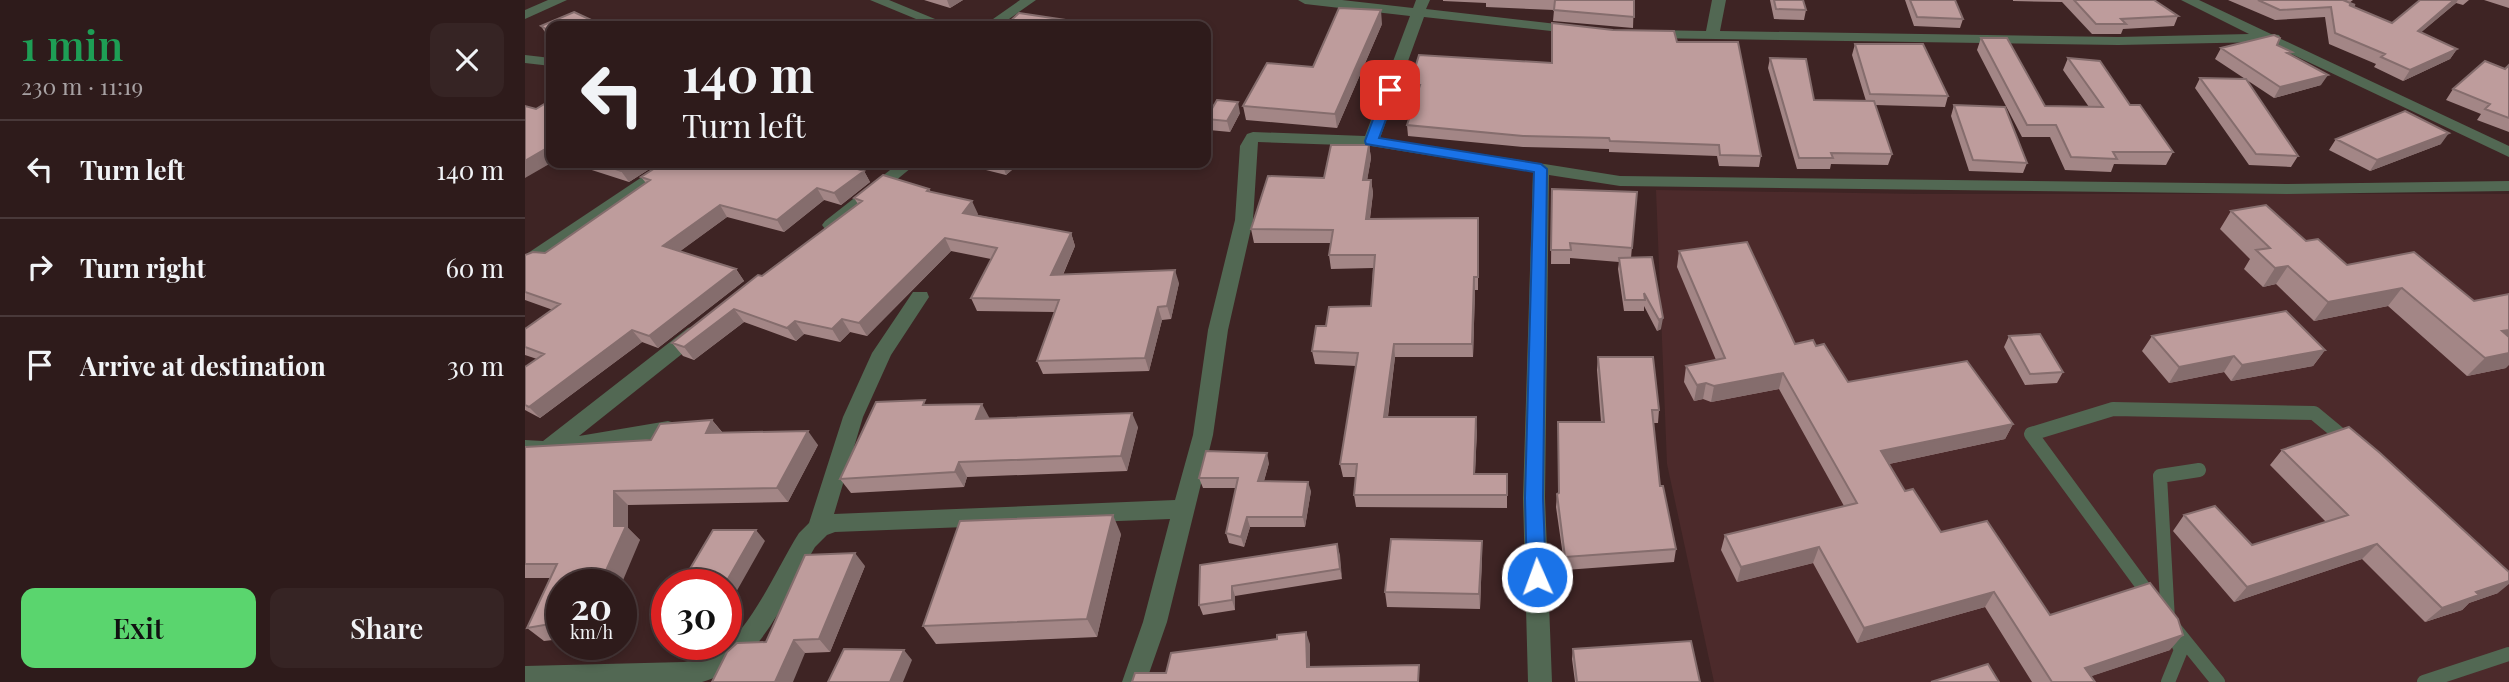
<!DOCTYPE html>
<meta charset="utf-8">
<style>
:root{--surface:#2e1b1b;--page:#362424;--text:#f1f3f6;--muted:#a7a1a3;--line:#49393a;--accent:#5ad56e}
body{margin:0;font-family:"Playfair Display",serif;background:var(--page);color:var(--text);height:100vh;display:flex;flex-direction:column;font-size:26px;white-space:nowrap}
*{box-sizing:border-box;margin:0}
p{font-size:23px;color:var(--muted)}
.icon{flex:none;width:38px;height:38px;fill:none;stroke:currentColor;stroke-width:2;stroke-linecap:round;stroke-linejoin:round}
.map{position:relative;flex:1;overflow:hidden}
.sheet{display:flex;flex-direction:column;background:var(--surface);width:525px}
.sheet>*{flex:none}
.hud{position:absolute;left:21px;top:21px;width:665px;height:147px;border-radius:14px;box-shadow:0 4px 10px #0003,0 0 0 2px var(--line);background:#2e1b1b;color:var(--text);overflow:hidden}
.speed{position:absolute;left:21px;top:569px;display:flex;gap:14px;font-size:35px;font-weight:700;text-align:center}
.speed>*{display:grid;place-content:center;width:91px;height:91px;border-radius:50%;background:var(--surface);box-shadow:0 4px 10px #0003,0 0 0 2px var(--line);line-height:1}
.speed small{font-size:18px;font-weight:400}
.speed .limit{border:10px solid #d22;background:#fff;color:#111}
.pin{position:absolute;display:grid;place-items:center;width:60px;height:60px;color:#fff;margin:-30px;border-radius:14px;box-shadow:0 4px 10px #0006}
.me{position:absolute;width:77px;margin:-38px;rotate:358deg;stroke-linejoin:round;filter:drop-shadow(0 0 5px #0008)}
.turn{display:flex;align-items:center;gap:24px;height:147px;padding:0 21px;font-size:32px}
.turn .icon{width:91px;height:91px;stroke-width:2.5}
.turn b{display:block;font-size:49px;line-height:60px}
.round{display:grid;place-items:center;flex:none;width:74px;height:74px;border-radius:14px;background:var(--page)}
.overview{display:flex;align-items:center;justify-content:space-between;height:119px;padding:0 21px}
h1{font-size:42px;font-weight:600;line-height:52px;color:#1e9e55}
.action{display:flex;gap:14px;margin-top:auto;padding:14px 21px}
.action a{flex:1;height:80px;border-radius:14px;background:var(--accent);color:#111;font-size:28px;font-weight:600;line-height:80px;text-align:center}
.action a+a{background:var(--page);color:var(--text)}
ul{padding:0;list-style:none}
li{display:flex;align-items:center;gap:21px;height:98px;padding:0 21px;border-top:2px solid var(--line)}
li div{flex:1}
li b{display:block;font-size:26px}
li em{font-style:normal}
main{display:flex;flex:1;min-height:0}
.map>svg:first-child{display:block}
.built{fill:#4c2a2b}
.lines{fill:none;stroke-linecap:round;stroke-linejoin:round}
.service{stroke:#526853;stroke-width:14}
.minor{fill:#526853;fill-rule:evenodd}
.tertiary{fill:#526853;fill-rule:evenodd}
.wall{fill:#a38686}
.shaded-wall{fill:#856d6d}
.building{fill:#be9c9c;stroke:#856d6d;stroke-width:2}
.route{fill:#1a73e8;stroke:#114b97;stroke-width:2}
</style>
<main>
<section class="sheet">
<div class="overview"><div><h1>1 min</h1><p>230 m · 11:19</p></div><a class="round"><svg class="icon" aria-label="close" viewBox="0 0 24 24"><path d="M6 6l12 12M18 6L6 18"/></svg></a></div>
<ul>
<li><svg class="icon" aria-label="left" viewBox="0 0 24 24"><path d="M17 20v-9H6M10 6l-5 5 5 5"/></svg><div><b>Turn left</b></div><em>140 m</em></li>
<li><svg class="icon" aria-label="right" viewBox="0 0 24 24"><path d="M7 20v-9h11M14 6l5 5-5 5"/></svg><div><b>Turn right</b></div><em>60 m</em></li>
<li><svg class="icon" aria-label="arrive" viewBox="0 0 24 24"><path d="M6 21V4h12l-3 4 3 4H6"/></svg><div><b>Arrive at destination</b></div><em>30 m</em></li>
</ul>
<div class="action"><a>Exit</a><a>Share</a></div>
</section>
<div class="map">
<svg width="1984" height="682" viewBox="0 0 1984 682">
<rect width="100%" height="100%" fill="#3e2424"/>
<!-- built -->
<path class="built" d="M1131,190L1394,194H1984V682H1189L1142,464Z"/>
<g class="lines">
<!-- service -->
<path class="service" d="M1625,596L1506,434L1588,409L1789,413L1824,442
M1643,620L1635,476L1674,470
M1647,625L1693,682
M1643,682L1656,650L1650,637
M1899,682L1984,654"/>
<!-- minor -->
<path class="minor" d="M345,0H364L427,26H408Z
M495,0H511L474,26H458Z
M773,0H817L888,8L891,0H905L901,9L1058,27L1060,30L1053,34L899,17L855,138L1095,176L1762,184L1984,181V191L1762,194L1095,186L1024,175L1020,498L1027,682H1003L998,498L1008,172L846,146L733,142L728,220L703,330L688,435L642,622L621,682H597L618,622L645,519L310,532L302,535L290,547C260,596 238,664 177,682H0V666L159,662C168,661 178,660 186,656C224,636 251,569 274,533L284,523L318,417L347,353L388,292H402L404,297L366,355L338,417L309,514L650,500L668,435L683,330L710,220L715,146L722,134L728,132L840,136L885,16L780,4Z
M1187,0H1201L1195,31L1593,37L1724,34L1656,0H1674L1746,34L1754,35L1756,39L1984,146V157L1741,42L1593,45L1125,38L1118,34L1125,30L1181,31Z
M0,55L26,58V66L0,63Z
M138,163H157L6,268L0,270V255Z
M374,163H392L312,229H300L297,225L300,221Z
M170,326L177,328L180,333L177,338L54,436L143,421L150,423L153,429L150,435L22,457L0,456V440L18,441L163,328Z"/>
<!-- tertiary -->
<path class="tertiary" d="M23,0H42L0,19V10Z"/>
</g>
<!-- wall -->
<path class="wall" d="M399,0H438L425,8Z
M918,0H1109L1108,28L1028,21L1029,10L961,7V3L918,1Z
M1245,0H1278L1281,10L1279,20L1249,19Z
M1380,0H1430L1438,19L1435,28L1389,26Z
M1488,0H1629L1653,16L1649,26L1598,29L1596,34H1567L1537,2L1488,1Z
M1703,0H1828L1824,3L1830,5L1829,7L1867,23L1895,0H1944L1938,5L1931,3L1896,32L1932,49L1925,59L1878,81L1849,67L1851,64L1804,44L1800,17L1750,20Z
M1959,0H1984V8Z
M857,24L812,128L721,120L718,106L788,67Z
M16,26H26V38L23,37Z
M1456,38L1520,106L1564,107L1538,70L1543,58L1605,105L1648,152L1641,165L1589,164L1586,172L1540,170L1525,137H1497L1452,50Z
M1152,42L1236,156L1234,167L1194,166L1192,156L1084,152V149L998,147L883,136L882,125L892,95H886L885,85L1027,63Z
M1330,44L1423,96L1420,107L1350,105L1367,154L1363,165L1306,164L1305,169H1272L1243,68L1245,58L1289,100L1341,101L1327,55Z
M1752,45L1765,55L1796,85L1749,98L1690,59L1696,48Z
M1984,65V132L1952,120L1956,114L1921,100L1928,89L1980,69Z
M1675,78L1773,156L1766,167L1724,165L1670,88Z
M1429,105L1502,163L1498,173L1444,171L1426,116Z
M715,113L705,132L684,130L681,119Z
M1811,139L1916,144L1845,171L1804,150Z
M844,145L846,158L842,180H846L848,193L845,219L953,218V290H950L948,357H870L863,417L952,430L950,474H982V508L831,507L829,495L831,477H818L815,464L831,366L790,364L787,351L801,326L846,306L848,268L806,269L804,255L806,243H729L726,229Z
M45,163H134L104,182Z
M138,163H347L336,170L339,171L345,182L316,205L299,200L259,232L202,217L155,251L211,269L219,281L133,348L117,342L15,418L0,410V367L12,359L0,355V329L28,310L0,300V255L20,253L121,183L116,177Z
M433,163H495L481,175Z
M404,189L406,192L453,214L452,215L546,233L550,246L538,275L654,283L646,319L637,320L624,371L518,374L512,361L530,312L452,311L446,298L466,259L426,251L342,336L325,332L315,342L279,334L271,341L219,322L169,360L158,356L147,343L333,204L329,198Z
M1027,189L1112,192L1106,258L1127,257L1136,329L1132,331L1119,306V311H1099L1093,269L1094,262L1045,258V264H1026Z
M1706,211L1781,241L1822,265L1889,252L1981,368L1942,376L1863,306L1789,321L1751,284L1738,287L1719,269L1725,259L1695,229Z
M1154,251L1270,344L1291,346L1323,382L1488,424L1480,439L1364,464L1380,491L1416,532L1525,615L1645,650L1566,676L1570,682H1507L1460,607L1332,643L1288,563L1212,582L1196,550L1200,535L1319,506L1254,389L1186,402L1178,399L1169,401L1159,382L1161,366L1191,360L1152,267Z
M1484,336L1538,372L1532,383L1500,385L1479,347Z
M1627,336L1800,350L1788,366L1706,381L1699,372L1644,383L1617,351Z
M1073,357L1134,410L1133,423H1128L1135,486L1151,549L1149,562L1040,570L1031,507L1032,494L1034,493L1033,422H1076L1072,370Z
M404,405L464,418L613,427L602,471L442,477L439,487L326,493L315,479Z
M187,420L198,433L293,445L263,502L103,505V528L115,540L37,584V639L19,641L2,628L25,578H0V447L126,440Z
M1757,450L1973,593L1944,603L1937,610L1900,622L1837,559L1709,602L1648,531L1659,515L1727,545L1801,522L1745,465Z
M744,463L739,481L786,491L780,527H725L719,547L704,543L701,533L711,488H678L674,478Z
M596,534L572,637L411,644L398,626Z
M957,541V556L955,609L862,607L860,592Z
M812,544L817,579L710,596V610L678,615L674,605L675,565Z
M340,566L305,652L280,653L241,642Z
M142,608V625L135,619Z
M1048,649L1175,682H1050L1047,659Z"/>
<!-- shaded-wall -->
<path class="shaded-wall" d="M422,0H438L425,8Z
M1929,0H1933L1931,3L1886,41L1893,31Z
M856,10L857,24L812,128L810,114Z
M1932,49L1925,59L1878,81L1885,70Z
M1803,75L1796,85L1749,98L1755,87Z
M713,102L715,113L705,132L702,121Z
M1924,133L1916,144L1845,171L1852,160Z
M844,145L846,158L840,193L838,180Z
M24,147L26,150V163L0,178V161Z
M108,163H134L104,182L96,171Z
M324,163H347L326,177L320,165Z
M477,163H495L481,175Z
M339,171L345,182L316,205L309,193Z
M846,180L848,193L843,232L841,219Z
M292,188L299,200L259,232L252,220Z
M447,201L453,214L444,226L438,213Z
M195,205L202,217L146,258L138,246Z
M546,233L550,246L532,288L526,275Z
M420,238L426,251L342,336L334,323Z
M1763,266L1751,284L1738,287L1750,268Z
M211,269L219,281L133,348L124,336Z
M650,270L654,283L646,319L642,306Z
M949,277L950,290L948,357L947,344Z
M1877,288L1863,306L1789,321L1803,302Z
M633,307L637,320L624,371L620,358Z
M209,309L219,322L169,360L159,347Z
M1138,318L1136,329L1132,331L1134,320Z
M317,319L325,332L315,342L307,329Z
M270,321L279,334L271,341L262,328Z
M107,330L117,342L15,418L4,407Z
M1984,330V345L1977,331Z
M869,344L870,357L861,430L859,417Z
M1800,350L1788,366L1706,381L1717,365Z
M1984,353V365L1981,368L1942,376L1960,358Z
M1709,356L1699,372L1644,383L1654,367Z
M1258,373L1254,389L1186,402L1189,386Z
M1181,383L1178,399L1169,401L1172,385Z
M457,404L465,419H451Z
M607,413L613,427L602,471L596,456Z
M951,417L952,430L949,487V474Z
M187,420L199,435L181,433Z
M1488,424L1480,439L1350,467L1356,451Z
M283,431L293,445L263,502L252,488Z
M742,453L744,463L736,491L733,481Z
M434,462L442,477L439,487L430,472Z
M783,482L786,491L780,527L778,517Z
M89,491L103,505V528L115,540L96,585L75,584L89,526Z
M588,515L596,534L572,637L562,619Z
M722,517L725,527L719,547L716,537Z
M231,530L240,541L201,610V584H200Z
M957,541V556L955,609L954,594Z
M812,544L815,555L817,579L815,569Z
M1852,544L1837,559L1709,602L1722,587Z
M1294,547L1288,563L1212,582L1216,567Z
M330,553L340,566L305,652L294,639Z
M1984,581V584L1973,593L1944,603L1937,610L1900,622L1917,608L1951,592Z
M707,586L710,596V610L707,600Z
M1469,592L1460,607L1332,643L1339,628Z
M781,632L785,644V679L782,667Z
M1658,635L1645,650L1549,682L1560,668Z
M269,640L280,653L268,682H250Z
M379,650L387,660L378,682H365Z"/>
<!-- building -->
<path class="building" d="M1030,0H1109V17L1029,10Z
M1249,0H1278L1281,10L1251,9Z
M1385,0H1430L1438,19L1392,17Z
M1549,0H1629L1653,16L1596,19L1601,24H1571Z
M1733,0H1822L1820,1L1830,5H1824L1867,23L1895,0H1929L1893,31L1932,49L1885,70L1856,57L1860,54L1810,33L1806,7L1755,10Z
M814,8L856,10L810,114L718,106L742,63L788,67Z
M49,12L79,26H26V32L16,26Z
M494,13L547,21L541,26H480Z
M1027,23L1088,30L1149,31L1152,42H1213L1236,156L1195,155L1194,145L1085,141L1084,138L998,136L882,125L895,85H885L894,55L1027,63Z
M1749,35L1755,38L1752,45L1767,52L1762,53L1803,75L1755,87L1696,48Z
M1456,38H1482L1520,106L1578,107L1543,58L1575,61L1605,105H1615L1648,152H1588L1592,159L1546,157L1531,125H1502Z
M1330,44H1398L1423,96L1345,94Z
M1245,58L1281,59L1289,100L1349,101L1367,154L1306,153L1308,158H1274Z
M1960,61L1980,69L1984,65V118L1960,109L1965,104L1928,89Z
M1675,78L1721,79L1773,156L1731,154Z
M26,100V148L24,147L0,161V106L11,109Z
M692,100L713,102L702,121L681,119Z
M1429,105L1480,107L1502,163L1448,160Z
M1880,111L1924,133L1852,160L1811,139Z
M806,145H844L838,180H846L841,219L953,218V277H949L947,344H869L859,417H951L949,474H982V495H829L832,464H815L833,353L787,351L791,326H801L804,307L846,306L850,255H804L808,230L726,229L743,176L799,178Z
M72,163H108L96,171Z
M138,163H324L320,165L339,171L309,193L292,188L252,220L195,205L138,246L211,269L124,336L107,330L4,407L0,405V367L19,354L0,347V329L35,304L0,292V255L8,252L20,253L125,180L116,177Z
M358,175L404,189L402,191L447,201L438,213L546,233L526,275L650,270L642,306L633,307L620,358L512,361L534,300L446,298L472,248L420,238L334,323L317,319L307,329L270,321L262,328L209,309L159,347L147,343L233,275L237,276L337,201L329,198Z
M1027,189L1112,192L1107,248L1045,243L1046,250H1026Z
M1741,205L1781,241L1793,239L1822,265L1889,252L1949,301L1984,294V330L1977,331L1984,337V353L1960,358L1877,288L1803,302L1763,266L1750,268L1731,250L1745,248L1706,211Z
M1222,242L1270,344L1288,340L1291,346L1299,344L1323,382L1442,361L1488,424L1356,451L1380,491L1388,489L1416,532L1462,521L1525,615L1625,583L1653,619L1658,635L1560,668L1570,682H1527L1469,592L1339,628L1294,547L1216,567L1200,535L1332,503L1258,373L1189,386L1181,383L1172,385L1161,366L1200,358L1154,251Z
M1127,257L1138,318L1134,320L1119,293L1120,300H1100L1094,258Z
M1761,311L1800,350L1717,365L1709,356L1654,367L1627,336Z
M1515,334L1538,372L1505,374L1484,336Z
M1073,357H1128L1134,410H1127L1135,486H1138L1151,549L1040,557L1032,494L1034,493L1033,422H1079Z
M400,400L398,405L457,404L451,419L607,413L596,456L434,462L430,472L315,479L351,402Z
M187,420L181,433L283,431L252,488L89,491V526H101L75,584H37V622L2,628L32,564H0V447L126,440L135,424Z
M1824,427L1855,453L1984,572V581L1951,592L1954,595L1917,608L1852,544L1722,587L1659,515L1690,506L1727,545L1823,515L1757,450Z
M681,451L742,453L733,481L783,482L778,517H722L716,537L701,533L713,478H674Z
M588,515L562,619L398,626L435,521Z
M188,530H231L200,584H156Z
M866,539L957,541L954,594L860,592Z
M812,544L815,569L707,586V600L674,605L675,565Z
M330,553L294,639L269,640L250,682H187L202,652L212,643L241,642L280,555Z
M142,608V619H135Z
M781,632L782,667L894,665L893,682H607L610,673H641L646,653L752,639V635Z
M1166,641L1175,682H1052L1048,649Z
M319,649L379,650L365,682H303Z
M1463,664L1474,682H1406Z"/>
<!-- route -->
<path class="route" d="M865,86L872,90L854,138L1016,164L1022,169L1018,498L1021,577L1018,583L1012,585L1005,583L1002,577L1000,498L1009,172L841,144L840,141L859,90Z"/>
</svg>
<div class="speed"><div>20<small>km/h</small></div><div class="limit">30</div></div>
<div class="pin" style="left:865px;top:90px;background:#d93025"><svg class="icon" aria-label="arrive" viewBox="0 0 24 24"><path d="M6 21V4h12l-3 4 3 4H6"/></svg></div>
<svg class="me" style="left:1012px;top:577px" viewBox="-20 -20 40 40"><circle r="17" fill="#1a73e8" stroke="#fff" stroke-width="3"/><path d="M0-11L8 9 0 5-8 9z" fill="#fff"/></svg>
<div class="hud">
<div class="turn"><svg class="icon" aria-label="left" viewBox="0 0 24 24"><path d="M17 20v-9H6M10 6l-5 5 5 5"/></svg><div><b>140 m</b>Turn left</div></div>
</div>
</div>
</main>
